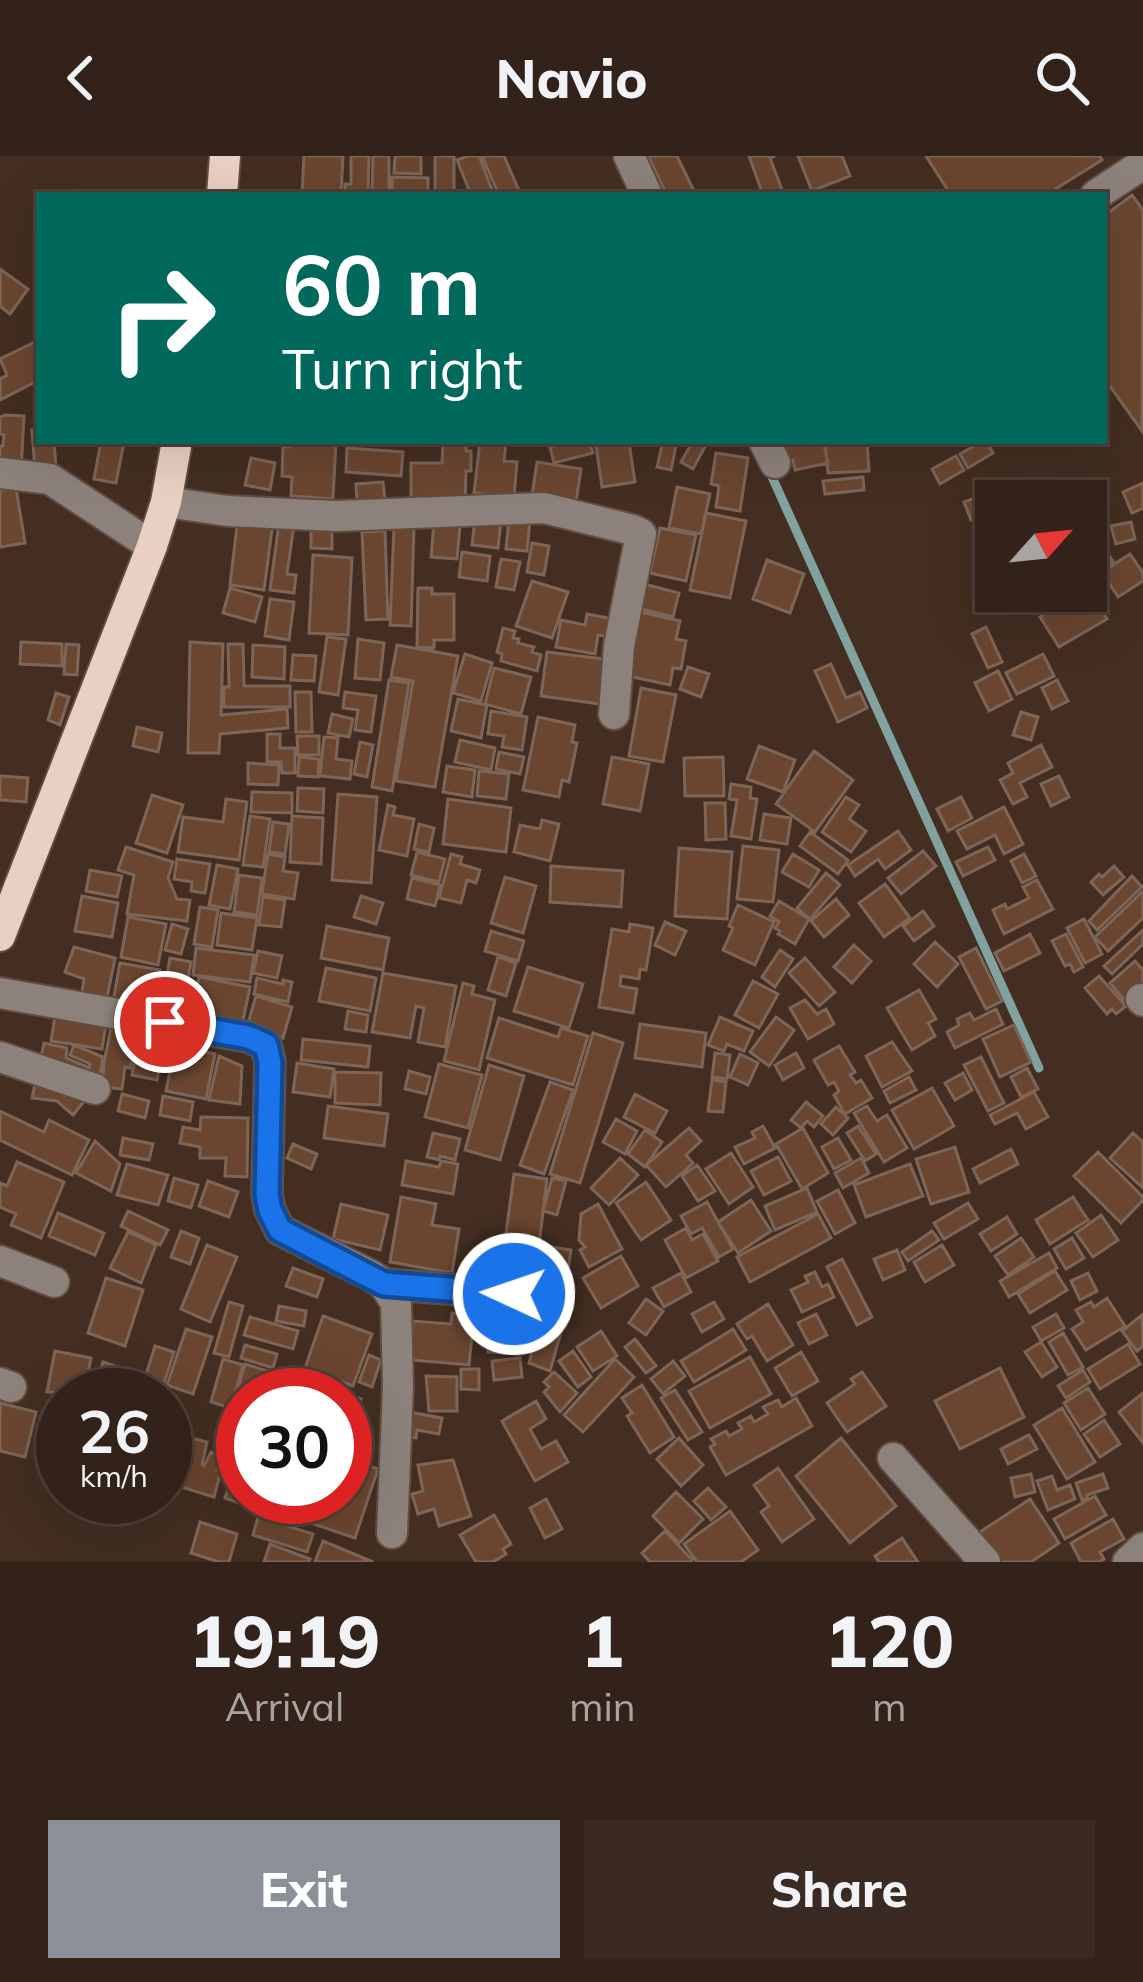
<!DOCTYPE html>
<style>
:root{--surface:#322219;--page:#3a2a22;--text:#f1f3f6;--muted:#a8a4a2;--line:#4d3f38;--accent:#8c9099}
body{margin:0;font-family:Mulish,sans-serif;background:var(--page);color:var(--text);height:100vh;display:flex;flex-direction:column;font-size:45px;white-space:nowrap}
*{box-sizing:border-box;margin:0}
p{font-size:39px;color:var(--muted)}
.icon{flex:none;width:66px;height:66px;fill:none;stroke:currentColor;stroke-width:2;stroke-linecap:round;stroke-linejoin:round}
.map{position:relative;height:1406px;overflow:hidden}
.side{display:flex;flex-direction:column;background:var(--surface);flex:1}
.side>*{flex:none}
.top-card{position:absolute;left:36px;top:36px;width:1071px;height:252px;border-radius:0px;box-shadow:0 12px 48px #0002,0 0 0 3px var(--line);background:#00695c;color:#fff;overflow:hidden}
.needle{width:78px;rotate:63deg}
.buttons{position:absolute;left:975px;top:324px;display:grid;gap:24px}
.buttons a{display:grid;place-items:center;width:132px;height:132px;border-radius:0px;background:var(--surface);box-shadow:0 12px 48px #0002,0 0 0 3px var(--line);font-size:60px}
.speed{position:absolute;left:36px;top:1212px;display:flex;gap:24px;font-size:60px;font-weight:700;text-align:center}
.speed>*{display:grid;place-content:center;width:156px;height:156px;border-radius:50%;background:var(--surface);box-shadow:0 12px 48px #0002,0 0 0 3px var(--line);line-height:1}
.speed small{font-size:30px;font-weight:400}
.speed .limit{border:18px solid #d22;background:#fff;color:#111}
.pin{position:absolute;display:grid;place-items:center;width:102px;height:102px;color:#fff;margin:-51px;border:6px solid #fff;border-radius:50%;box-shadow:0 3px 12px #0007}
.me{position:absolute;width:132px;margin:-66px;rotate:273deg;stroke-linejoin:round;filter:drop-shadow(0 0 9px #0008)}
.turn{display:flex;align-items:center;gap:42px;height:252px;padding:0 48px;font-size:54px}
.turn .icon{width:156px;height:156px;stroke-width:2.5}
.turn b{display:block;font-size:84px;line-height:102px}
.eta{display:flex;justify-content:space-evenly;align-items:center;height:204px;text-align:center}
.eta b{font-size:72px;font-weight:800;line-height:84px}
.primary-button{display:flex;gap:24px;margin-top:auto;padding:24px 48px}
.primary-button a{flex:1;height:138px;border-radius:0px;background:var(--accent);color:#fff;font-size:48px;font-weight:800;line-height:138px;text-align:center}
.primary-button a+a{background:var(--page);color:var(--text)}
header{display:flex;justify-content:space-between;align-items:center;height:156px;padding:0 48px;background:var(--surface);font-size:54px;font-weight:800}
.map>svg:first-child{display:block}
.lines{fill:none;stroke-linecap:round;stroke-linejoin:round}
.stream{stroke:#80a39f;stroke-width:9}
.building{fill:#6a4630;stroke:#7d6557;stroke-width:3}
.minor-casing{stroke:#604c40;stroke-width:34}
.major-casing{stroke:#604c40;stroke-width:34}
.minor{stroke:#8d817b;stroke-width:30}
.major{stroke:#e8d0c2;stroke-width:30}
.route-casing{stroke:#114b97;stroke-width:30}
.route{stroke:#1a73e8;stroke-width:21}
</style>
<header><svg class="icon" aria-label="back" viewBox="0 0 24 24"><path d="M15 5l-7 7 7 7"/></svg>Navio<svg class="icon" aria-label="search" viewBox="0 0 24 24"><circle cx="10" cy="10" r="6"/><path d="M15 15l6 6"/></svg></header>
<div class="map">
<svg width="1143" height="1406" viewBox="0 0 1143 1406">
<rect width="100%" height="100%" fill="#432e21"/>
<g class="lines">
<!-- stream -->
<path class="stream" d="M768,312L1039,912"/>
</g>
<!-- building -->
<path class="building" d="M304,0H343L341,39L302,37Z
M351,0H369L368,39H345V28H351Z
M373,0H389V39H372Z
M395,0H421V18L394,17Z
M435,0H454V39H435Z
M468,0H479L494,39H471L457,4Z
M482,0H504L521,39H499Z
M648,0H677L696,39H667Z
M749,0H775L770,2L784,39H763Z
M798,0H842L850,20L812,35Z
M926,0H1100L1102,4L1046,39H951Z
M392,21L428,22V39H392Z
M1132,39L1143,54L1142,275L1104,222V60Z
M0,113L28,133L10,158L0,150Z
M39,184V203L36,205L39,224L0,244V223L7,219L0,203Z
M5,259L24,260L21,315L0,311V290H3L4,279L0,278V261Z
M39,273V285H54L56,313L35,314L32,274Z
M101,285L124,286L116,327L94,323Z
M289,285H336L333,343L291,340L292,321L282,320L283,291H289Z
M480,285L506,287L504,305L517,306L514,342L474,337Z
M571,285H589L593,297L554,307L550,291Z
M663,285H677L671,314L657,311Z
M693,285H708L693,313L681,306Z
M784,285H823L828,307L795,314L793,304H788Z
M825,285H867L869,315L828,317Z
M983,285H986L993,297L968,312L960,298Z
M629,286L635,326L602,331L596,290Z
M443,287H466V295H471V315H466L465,351L411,349V307H442Z
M347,292L403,296L401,320L346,316Z
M716,297L748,302L740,355L716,351L719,330L711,328Z
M956,300L964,314L940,328L932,313Z
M251,302L275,307L270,334L245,329Z
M537,306L581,313L576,346L532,339Z
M863,321L864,334L825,338L823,325Z
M1022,324L1024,330L1035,326L1041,340L1028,345H997L992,335Z
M383,326L385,344L357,346L356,328Z
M1143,327V352L1132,357L1123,336Z
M677,331L710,338L701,378L669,372Z
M16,332L25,387L0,391V334Z
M988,337L996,355L971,364L964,346Z
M706,357L746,365L730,442L690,434Z
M246,362L273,366L264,434L230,429L237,370L246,371Z
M475,363L501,365L498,392L472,389Z
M509,363L530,365L527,395L506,393Z
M1131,366L1135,383L1116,388L1111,370Z
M279,367L294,369L287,418L296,419L294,437L270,434Z
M434,367L460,370L457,403L431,401Z
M311,371L332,372V393L311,392Z
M394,371H414L411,470L390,469Z
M660,372L696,379L686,425L650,417Z
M385,375L388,463L366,464L362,376Z
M1096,381L1113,405L1095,417L1086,404V387Z
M532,387L549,390L544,419L527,416Z
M462,396L490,400L487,425L459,421Z
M1130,398L1143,417V425L1118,441L1102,416Z
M313,399L352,402L348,479L309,477Z
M501,403L520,406L514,434L496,431Z
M767,404L804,418L790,457L753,443Z
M532,425L568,436L552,482L516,470Z
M636,426L679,437L673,461L630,450Z
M1088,431L1107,463L1059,491L1040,461L1081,435H1086Z
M230,432L262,441L255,466L223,457Z
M418,432H432V438H454V484H434V492L417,491Z
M270,443L294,446L289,484L265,480Z
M641,456L680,465L676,483L686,485L681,513L673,512L670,529L628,520Z
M587,458L613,463L609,481L598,479L595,498L556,491L561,464L585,469Z
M986,471L1002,506L988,512L972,478Z
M503,472L515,475L513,482L519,483L518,487L534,491L532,496L541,499L537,515L501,505L502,498L497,496Z
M327,481L346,483L338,539L319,536Z
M358,483L384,487L380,524L355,522Z
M21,486L62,488V510L20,508Z
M190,486L223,488L221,559L287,553L288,572L220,578L219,597H188Z
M66,488L79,489L77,519L64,518Z
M228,488H243L244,530H290V551H224V531H229Z
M253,489L285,491L284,523L252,521Z
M397,489L458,500L435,631L396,625L413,525L391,521Z
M547,496L613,504L607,549L541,540Z
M465,498L492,507L481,545L453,537Z
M1043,498L1054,520L1017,538L1006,517Z
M293,499L316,500L314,525L291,524Z
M831,508L846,542L860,536L867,552L838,566L815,515Z
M688,511L709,518L701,541L680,533Z
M494,512L531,521L521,558L485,548Z
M998,515L1012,543L989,555L975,527Z
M389,524L409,527L392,635L372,631Z
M1057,524L1068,545L1052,553L1042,532Z
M641,532L676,539L663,606L629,600Z
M295,536H311L312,576H296Z
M345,536L376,540L371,576L355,574L358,554L343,552Z
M56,537L69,541L60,569L48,564Z
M458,543L487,549L481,582L451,575Z
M491,555L527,561L522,594L502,591L504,580L488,578Z
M1021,556L1038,561L1031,584L1013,579Z
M332,558L353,563L349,581L328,577Z
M538,561L575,569L572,586L577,587L569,626L562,624L559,641L523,634Z
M137,571L162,577L158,596L133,590Z
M267,578H280V592H295V617H282L281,606H267Z
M297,580H319V599H298Z
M324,581L338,582L336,603L352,605L350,623L320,620Z
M460,584L495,592L491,614L455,606Z
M360,586L373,589L367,621L354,618Z
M1041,589L1052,611L1020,627L1027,641L1013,648L1000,624L1013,617L1008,607Z
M759,590L795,604L783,636L747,623Z
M814,595L853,624L815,676L776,648Z
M499,596L524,601L520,618L496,613Z
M299,601L319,603L318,621L298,620Z
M612,601L649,608L640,655L603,648Z
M723,601L724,640H685L684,602Z
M248,607L279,609L278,629L248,628Z
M447,610L475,614L472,641L443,636Z
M479,615L509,618L506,643L477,640Z
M0,620L28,622L26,646L0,644Z
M1059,620L1069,641L1051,650L1041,628Z
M731,628L751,631L750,642L757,643L751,683L731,680L737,644L729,643Z
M298,632L324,633L323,657L297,655Z
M252,636L292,637V657L251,656Z
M338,638L377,641L371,727L332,724Z
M152,639L183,649L167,697L136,687Z
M846,641L859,649L849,663L866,675L851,696L822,676Z
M961,641L972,662L948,675L937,653Z
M226,643L247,646L239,704L178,696L183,661L223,666Z
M448,643L511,652L506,696L443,688Z
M705,647H725L726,683L706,684Z
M388,649L395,651L393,659L414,663L407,700L379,694Z
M1004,651L1023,688L1004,698L995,679L967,693L957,675Z
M764,658L791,662L787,688L760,684Z
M250,660L270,663L263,711L243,709Z
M292,660L323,662L321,708L290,706Z
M542,664L559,668L550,705L514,696L520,669L540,673Z
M273,666L289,668L285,698L269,696Z
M419,668L434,672L429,696L414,693Z
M898,675L911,694L885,713L878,703L855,720L848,709Z
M810,676L848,704L838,718L800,690Z
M743,690L779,694L773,746L737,743Z
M126,691L173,706L168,722L177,743L190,744L187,765L127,758L134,719L118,714Z
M988,691L995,704L963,720L956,706Z
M679,692L732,696L727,763L675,760Z
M923,695L936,710L901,738L888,722Z
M417,696L445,703L439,726L411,719Z
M268,698L285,701L283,715L298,717L294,743L262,738Z
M451,698L462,701L460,708L480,714L476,727L467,724L461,747L439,742Z
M793,698L819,714L809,731L782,716Z
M1024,698L1036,720L1022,727L1011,705Z
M177,703L210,708L205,737L191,735L192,726L174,723Z
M217,709L238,713L230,753L209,749Z
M551,710L623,715L621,751L550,746Z
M1114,710L1124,721L1103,739L1091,726L1099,718L1102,721Z
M90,714L122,720L117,741L86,735Z
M826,717L840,729L810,763L797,752Z
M239,719L262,722L257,759L234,756Z
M1132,720L1142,731L1097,774L1089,765Z
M505,721L536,730L523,777L491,767Z
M412,722L440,729L435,750L407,743Z
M1037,724L1053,753L1004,778L993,754L1005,748L1007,753L1029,742L1023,731Z
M885,728L910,762L884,781L859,747Z
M1143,735V762L1108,795L1095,781Z
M82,740L118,747L112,781L75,775Z
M361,740L383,747L376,768L354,761Z
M263,741L285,744L281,771L259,769Z
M836,743L849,759L824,781L811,765Z
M779,745L809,763L795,788L778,778L780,775L775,772L779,766L770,760Z
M738,749L774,766L755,809L723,794L733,772L729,770Z
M200,751L218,754L212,791L194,788Z
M923,755L934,770L914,785L903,770Z
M221,757L257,762L252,794L217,789Z
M128,761L166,768L158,809L121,801Z
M1084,763L1102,798L1085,807L1067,772Z
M665,766L686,775L675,799L655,789Z
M172,768L188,773L181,798L165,794Z
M630,768L653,772L646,814L640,813L639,823L621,820L620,830L637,833L633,857L599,851L612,773L629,776Z
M327,770L389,782L383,814L321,802Z
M1143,774V788L1112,818L1104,810Z
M491,775L524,785L518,805L485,795Z
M1030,778L1040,797L1004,815L995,797Z
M1066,778L1083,811L1074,816L1070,808L1065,810L1052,785Z
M935,786L958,808L937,831L914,808Z
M854,789L871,805L852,827L834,811Z
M74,791L115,802L106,847L81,842L84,823L65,816Z
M196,792L254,799L250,826L193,819Z
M976,792L1002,845L986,853L959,801Z
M780,794L793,803L775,831L762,821Z
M258,795L282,800L277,822L253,817Z
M498,801L516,807L506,840L488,834Z
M170,802L191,806L182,857L161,853Z
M805,802L835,836L819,850L789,817Z
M1135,805L1143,814V833L1127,847L1110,827Z
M120,807L160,814L152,858L112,851Z
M528,811L583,828L569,872L514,855Z
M326,812L376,822L370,855L319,845Z
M383,817L456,830L445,891L418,886L424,852L416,850L410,882L372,876Z
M1099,820L1126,850L1116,858L1112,853L1107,858L1085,832Z
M199,821L250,831L242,869L191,858Z
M257,822L283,828V824L292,826L288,846L254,838Z
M753,825L778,838L759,872L735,859Z
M463,827L474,830L472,838L495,844L479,914L444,905Z
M919,834L936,863L928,867L935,880L912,894L887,852Z
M256,840L292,851L283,882L247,871Z
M805,844L817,858L826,853L834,868L808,883L790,852Z
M996,853L1003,868L955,892L947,876L959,869L957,863L970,857L974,864Z
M348,855L368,859L366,876L345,873Z
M55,860L106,868L102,893L51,885Z
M720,861L753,875L744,895L727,888L724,895L708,889Z
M776,861L794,874L769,910L750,896Z
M499,862L558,881L561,872L588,880L573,929L487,902Z
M640,868L706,877L702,911L635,902Z
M1014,869L1031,906L1000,921L983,883Z
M111,872L137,878L130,912L125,911L122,933L103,931L104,906Z
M593,877L623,887L580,1027L550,1018Z
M303,883L370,890L368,911L301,904Z
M139,884L164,889L157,924L132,919Z
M892,886L912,915L882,931L866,900Z
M44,887L67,892L66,902L88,911L79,936L86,943L73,959L57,945L32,942Z
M74,889L103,901L98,931L86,929L90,908L70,899Z
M175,890L215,898L206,943L166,935Z
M839,890L855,916L850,919L856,927L861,924L872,942L845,958L834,939L839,935L834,926L828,929L814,904Z
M715,897L730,899L727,923L712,921Z
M796,897L804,912L783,924L775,909Z
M740,898L758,907L748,929L730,921Z
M219,900L242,910L240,948L209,944Z
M981,901L1004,947L988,955L964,909Z
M297,907L334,913L330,941L293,936Z
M439,908L482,919L468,972L425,961Z
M489,909L524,920L500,1004L465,994Z
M1027,912L1038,933L1021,941L1011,921Z
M409,915L430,921L426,938L405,933Z
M335,916L381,917L380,949L335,947Z
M963,917L972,934L955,944L945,927Z
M909,921L916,934L890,947L884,935Z
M712,924L726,926L723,956L708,955Z
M550,926L573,934L544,1018L520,1009Z
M932,932L954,970L914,993L892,954Z
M1034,936L1048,961L1026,973L1017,957L995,968L990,959Z
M122,938L149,945L145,962L118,955Z
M635,938L667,955L655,977L624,961Z
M163,940L193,946L190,965L160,959Z
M806,946L823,960L814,971L807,965L801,972L791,964Z
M328,950L388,958L384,990L324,982Z
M867,950L877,965L887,959L907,992L884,1006L854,957Z
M836,951L848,962L833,979L821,968Z
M0,955L44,976L49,964L89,984L72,1019L0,984Z
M201,961L248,962L247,1021L225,1020L226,1002H200V991L180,987L183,971L200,974Z
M616,963L637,975L625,998L603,986Z
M763,970L775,992L744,1008L735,991L755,982L752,976Z
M858,970L876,998L865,1005L847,977Z
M689,972L701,985L686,999L693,1007L666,1031L646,1009Z
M803,972L828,1017L802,1033L776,988Z
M645,974L662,986L645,1011L628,998Z
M433,977L460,983L455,1004L440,1000L439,1004L427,1001Z
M1133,977L1143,986V1032L1110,1002Z
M123,982L153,988L149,1004L120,999Z
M838,982L851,1004L834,1013L822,991Z
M95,985L120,1008L111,1035L76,1017Z
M293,988L317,998L311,1013L287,1002Z
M955,991L969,1036L931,1048L916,1003Z
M1011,993L1018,1008L980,1027L973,1013Z
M1098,996L1143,1041V1044L1121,1067L1074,1020Z
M731,997L753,1031L729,1048L706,1013Z
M778,1001L791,1025L764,1039L751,1015Z
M620,1002L638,1019L609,1049L591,1032Z
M861,1002L869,1017L843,1032L835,1017Z
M406,1005L439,1011L441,1005L458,1008L453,1038L402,1029Z
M17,1006L64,1026L41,1082L11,1069L16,1058L0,1051V1027L7,1030Z
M127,1008L168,1019L158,1049L117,1039Z
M910,1008L923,1040L866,1061L854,1029Z
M697,1009L715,1035L698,1045L682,1020Z
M514,1018L547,1023L539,1089L571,1094L567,1121L533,1117L532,1127L500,1122Z
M174,1022L198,1029L191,1052L168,1045Z
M552,1022L566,1025L557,1059L543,1055Z
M208,1025L238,1036L229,1061L199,1050Z
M646,1026L671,1064L641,1084L616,1047Z
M807,1032L817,1056L775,1074L765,1050Z
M838,1034L855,1067L835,1078L817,1045Z
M401,1041L436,1048L432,1069L459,1073L452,1117L390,1106Z
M1073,1041L1088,1064L1050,1088L1036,1064Z
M751,1044L771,1075L738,1097L718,1066Z
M707,1046L733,1093L719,1101L702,1072L691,1078L681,1060Z
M968,1047L978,1063L944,1083L934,1067Z
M341,1048L388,1059L380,1094L333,1083Z
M598,1048L622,1093L589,1111L580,1094L585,1091L579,1084L581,1058Z
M128,1055L168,1074L160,1089L121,1070Z
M58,1057L104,1077L95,1099L49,1080Z
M818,1058L831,1082L750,1126L737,1101Z
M1101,1059L1118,1084L1093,1101L1076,1077Z
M1007,1061L1017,1078L991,1095L980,1078Z
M686,1072L692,1084L703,1078L718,1105L686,1122L665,1084Z
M181,1075L199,1082L190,1108L171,1101Z
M932,1075L939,1084L908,1105L902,1096Z
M128,1076L156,1089L141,1127L110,1112Z
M1021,1082L1034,1101L1008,1119L995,1100Z
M1072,1082L1084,1102L1066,1113L1054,1093Z
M207,1089L237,1101L210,1166L181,1153Z
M942,1089L954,1109L925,1126L914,1106Z
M897,1094L905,1114L883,1124L874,1103Z
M1049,1097L1057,1112L1009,1141L1000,1125Z
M621,1100L638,1130L601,1152L583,1122Z
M842,1103L872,1161L857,1169L827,1111Z
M293,1112L323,1123L317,1141L286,1130Z
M1055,1115L1067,1134L1030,1157L1018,1138Z
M815,1116L822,1131L828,1128L834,1141L802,1156L791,1134L808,1126L805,1120Z
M681,1117L691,1136L664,1151L653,1132Z
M1088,1117L1097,1135L1080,1144L1071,1125Z
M106,1122L143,1134L125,1190L88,1177Z
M1107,1142L1125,1170L1086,1194L1072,1173L1083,1166L1076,1154L1091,1146L1094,1151Z
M646,1143L663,1155L646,1179L629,1167Z
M229,1146L243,1150L229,1201L214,1197Z
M714,1146L724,1163L702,1176L692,1158Z
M768,1148L793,1189L767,1205L752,1180L747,1183L737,1168Z
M279,1150L306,1155L304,1170L276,1165Z
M489,1151L521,1152L520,1197L488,1196Z
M531,1153L565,1163L550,1215L529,1207L538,1174L526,1171Z
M452,1157L474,1159L469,1209L411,1204L413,1165L451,1168Z
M816,1158L827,1179L809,1188L798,1167Z
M1056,1158L1064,1172L1041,1185L1033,1171Z
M1142,1159L1143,1190L1137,1195L1122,1175Z
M323,1160L372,1178L353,1230L305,1212Z
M250,1161L298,1175L293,1193L244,1179Z
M186,1173L212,1181L193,1238L167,1229Z
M733,1173L746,1194L694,1226L681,1205Z
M601,1175L617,1200L593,1215L577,1191Z
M1063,1177L1083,1211L1068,1219L1049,1186Z
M635,1183L656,1210L646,1217L625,1191Z
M1041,1186L1057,1211L1042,1221L1025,1196Z
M1128,1188L1140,1208L1100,1233L1088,1213Z
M245,1189L277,1198L273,1212L241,1202Z
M155,1190L174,1196L164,1227L145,1222Z
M55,1195L91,1202L84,1239L47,1236Z
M573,1195L591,1221L578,1231L559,1205Z
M801,1196L818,1225L792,1240L775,1212Z
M369,1199L381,1204L372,1231L359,1226Z
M750,1201L771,1238L710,1272L689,1235Z
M520,1202L522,1221L494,1224L492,1205Z
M223,1203L243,1209L231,1252L211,1246Z
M615,1203L634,1221L583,1276L564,1259Z
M673,1205L685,1220L663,1238L651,1223Z
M103,1206L124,1213L116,1239H93Z
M245,1208L284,1220L279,1239H243V1259L232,1255Z
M1000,1212L1024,1261L960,1293L935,1245Z
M461,1213H479V1234L461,1233Z
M1083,1214L1090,1226L1066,1242L1058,1230Z
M554,1216L577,1237L560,1256L544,1236L549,1231L544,1226Z
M862,1216L886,1250L847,1276L827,1247L855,1228L851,1223Z
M426,1220L457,1221V1255H429Z
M314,1224L361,1243L351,1270L345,1268V1239H308Z
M642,1229L674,1281L650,1297L627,1260L632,1257L622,1242Z
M1088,1232L1105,1258L1081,1274L1064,1247Z
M675,1234L702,1276L688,1284L661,1242Z
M1143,1237V1287L1119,1256Z
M796,1242L812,1270L726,1319L710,1291L715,1288L711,1283L726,1275L729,1280L742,1273L738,1267L751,1260L754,1266L768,1258L763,1251L778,1244L782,1251Z
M536,1245L546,1263L530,1273L541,1293L556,1285L568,1306L535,1325L502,1265Z
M0,1247L36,1256L25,1301L0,1295Z
M1062,1252L1095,1306L1067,1323L1034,1269Z
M403,1255L442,1262L439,1278L417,1274L416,1282L399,1279Z
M52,1261L63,1264V1308L42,1302Z
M168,1264L191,1272L188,1281L207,1286L202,1309L204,1310L211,1296L222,1302L217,1314L221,1315L214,1341L165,1326V1273Z
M1104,1264L1120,1288L1100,1301L1084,1278Z
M1029,1279L1037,1293L1008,1308L1001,1293Z
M679,1282L703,1309L681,1330L657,1303Z
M841,1282L896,1350L850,1387L796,1320Z
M243,1287V1341H270L265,1356L225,1342Z
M345,1302L378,1313L355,1382L314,1368L323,1341H345Z
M453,1304L471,1360L439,1370L434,1353L418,1358L412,1338L423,1335L418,1309Z
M778,1312L814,1363L782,1386L761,1356L769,1350L754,1329Z
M1031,1318L1035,1336L1015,1341L1011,1322Z
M1103,1318L1108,1332L1087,1339L1088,1342L1082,1344L1076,1327Z
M1052,1320L1057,1334L1070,1329L1075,1343L1048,1354L1037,1325Z
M708,1332L726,1351L711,1364L694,1345Z
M676,1336L703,1363L679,1387L653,1360Z
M1095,1340L1106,1359L1065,1383L1054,1363Z
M275,1341H312L304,1367L270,1356Z
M546,1343L562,1373L545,1382L530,1352Z
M1030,1343L1059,1387L1031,1406H996L977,1378Z
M730,1355L758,1394L741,1406H697L684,1388Z
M494,1359L511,1388L503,1393L506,1398L493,1406H476L460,1379Z
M258,1361L313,1378L307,1396L253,1379Z
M1113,1363L1124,1383L1100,1396L1104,1403L1099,1406H1081L1071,1387Z
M200,1366L237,1378L229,1406H219L191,1397Z
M665,1375L692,1404L690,1406H650L642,1397Z
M902,1382L918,1406H879L875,1400Z
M323,1385L373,1406H315Z
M270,1388L310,1403L309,1406H264Z"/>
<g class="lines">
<!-- minor casing -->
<g class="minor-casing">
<path id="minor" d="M629,0L647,39
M1096,39L1143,8
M764,285L775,307
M0,317L50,323L152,390
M166,346L228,355L336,360L544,352L633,374L641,378L619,490L614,558
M0,837L248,881L266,889L270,906L267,1038L270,1054L280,1074L372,1120L384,1128L396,1147L398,1231L392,1377
M1141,843L1143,845
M0,901L95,933
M0,1105L54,1126
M384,1128L514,1138
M0,1227L11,1231
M893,1302L985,1406
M1128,1406L1143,1392"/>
</g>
<!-- major casing -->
<g class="major-casing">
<path id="major" d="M222,39L225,0
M0,780L152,390L166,346L177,285"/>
</g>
<!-- minor -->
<use href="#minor" class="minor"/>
<!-- major -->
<use href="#major" class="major"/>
</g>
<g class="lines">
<!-- route casing -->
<g class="route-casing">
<path id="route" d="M165,866L248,881L266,889L270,907L267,1038L270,1054L280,1074L384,1128L514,1138"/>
</g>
<!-- route -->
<use href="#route" class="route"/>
</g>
</svg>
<div class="buttons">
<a><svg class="needle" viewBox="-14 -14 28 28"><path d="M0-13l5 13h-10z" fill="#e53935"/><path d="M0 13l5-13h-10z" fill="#a8a4a2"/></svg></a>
</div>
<div class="speed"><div>26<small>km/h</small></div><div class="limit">30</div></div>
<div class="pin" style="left:165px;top:866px;background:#d93025"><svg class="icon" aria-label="arrive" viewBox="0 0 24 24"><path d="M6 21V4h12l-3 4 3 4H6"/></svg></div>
<svg class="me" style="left:514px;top:1138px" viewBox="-20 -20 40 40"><circle r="17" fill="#1a73e8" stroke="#fff" stroke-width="3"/><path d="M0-11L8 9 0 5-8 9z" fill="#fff"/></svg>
<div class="top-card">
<div class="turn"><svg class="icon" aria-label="right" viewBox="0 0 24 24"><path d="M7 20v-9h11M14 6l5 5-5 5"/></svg><div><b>60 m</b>Turn right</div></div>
</div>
</div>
<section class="side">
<div class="eta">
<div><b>19:19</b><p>Arrival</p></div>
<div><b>1</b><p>min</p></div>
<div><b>120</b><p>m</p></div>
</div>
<div class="primary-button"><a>Exit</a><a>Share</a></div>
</section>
